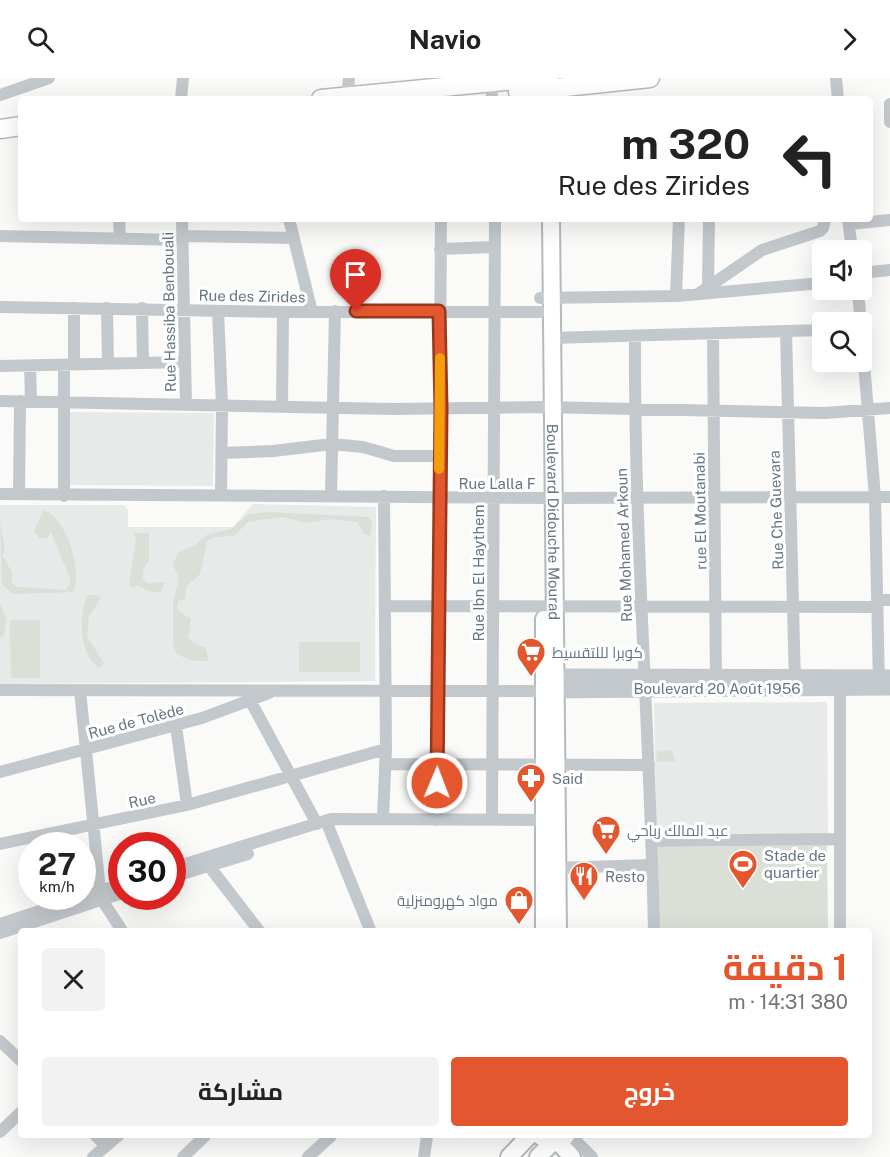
<!DOCTYPE html>
<html lang="ar">
<meta charset="utf-8">
<style>
:root{--surface:#fff;--page:#f2f2f2;--text:#222;--muted:#767676;--accent:#e4572e}
body{margin:0;font-family:"Public Sans",Cairo,sans-serif;background:var(--page);color:var(--text);direction:rtl;height:100vh;display:flex;flex-direction:column;font-size:22px;white-space:nowrap}
*{box-sizing:border-box;margin:0}
p{font-size:20px;color:var(--muted)}
.icon{flex:none;width:33px;height:33px;fill:none;stroke:currentColor;stroke-width:2;stroke-linecap:round;stroke-linejoin:round}
.map{position:relative;flex:1;overflow:hidden;direction:ltr}
.side{position:absolute;left:18px;top:850px;width:854px;height:210px;display:flex;flex-direction:column;background:var(--surface);border-radius:6px;box-shadow:0 6px 24px #0002;direction:rtl}
.side>*{flex:none}
.top-card{position:absolute;left:18px;top:18px;width:855px;height:126px;border-radius:6px;box-shadow:0 6px 24px #0002;direction:rtl;background:#fff;color:var(--text);overflow:hidden}
.fabs{position:absolute;left:812px;top:162px;display:grid;gap:12px}
.fabs a{display:grid;place-items:center;width:60px;height:60px;border-radius:6px;background:var(--surface);box-shadow:0 6px 24px #0002;font-size:30px}
.speed{position:absolute;left:18px;top:754px;display:flex;gap:12px;font-size:30px;font-weight:700;text-align:center}
.speed>*{display:grid;place-content:center;width:78px;height:78px;border-radius:50%;background:var(--surface);box-shadow:0 6px 24px #0002;line-height:1}
.speed small{font-size:15px;font-weight:400}
.speed .limit{border:9px solid #d22;background:#fff;color:#111}
.pin{position:absolute;display:grid;place-items:center;width:51px;height:51px;color:#fff;margin:-62px -26px;border-radius:50% 50% 50% 0;rotate:-45deg;box-shadow:0 0 6px #0007}
.pin .icon{rotate:45deg}
.me{position:absolute;width:66px;margin:-33px;rotate:1deg;stroke-linejoin:round;filter:drop-shadow(0 0 4px #0008)}
.turn{display:flex;align-items:center;gap:21px;height:126px;padding:0 24px;font-size:27px}
.turn .icon{width:78px;height:78px;stroke-width:2.5}
.turn b{display:block;font-size:42px;line-height:51px}
.round{display:grid;place-items:center;flex:none;width:63px;height:63px;border-radius:6px;background:var(--page)}
.headline{display:flex;align-items:center;justify-content:space-between;height:102px;padding:0 24px}
h1{font-size:36px;font-weight:700;line-height:45px;color:var(--accent)}
.action{display:flex;gap:12px;margin-top:auto;padding:12px 24px}
.action a{flex:1;height:69px;border-radius:6px;background:var(--accent);color:#fff;font-size:24px;font-weight:700;line-height:69px;text-align:center}
.action a+a{background:var(--page);color:var(--text)}
header{display:flex;justify-content:space-between;align-items:center;height:78px;padding:0 24px;background:var(--surface);font-size:27px;font-weight:700}
.map>svg:first-child{display:block}
.built{fill:#e8e9e9}
.green{fill:#dadfd7}
.lines{fill:none;stroke-linecap:round;stroke-linejoin:round}
.secondary-casing{stroke:#b3babf;stroke-width:20}
.primary-casing{stroke:#b5babe;stroke-width:21}
.minor{stroke:#c3c8cc;stroke-width:12}
.tertiary{stroke:#c3c8cc;stroke-width:15}
.secondary{stroke:#fff;stroke-width:16}
.primary{stroke:#fff;stroke-width:18}
.route-casing{stroke:#94391e;stroke-width:15}
.route{stroke:#e4572e;stroke-width:10}
.slow{stroke:#f59e0b;stroke-width:10}
.labels{text-anchor:middle;dominant-baseline:central;stroke-width:6;stroke-linejoin:round;paint-order:stroke}
.street-label{font-size:15px;fill:#657683;stroke:#fff}
.poi-label{font-size:15px;fill:#657683;stroke:#fff;text-anchor:start}
</style>
<header><svg class="icon" aria-label="forward" viewBox="0 0 24 24"><path d="M9 5l7 7-7 7"/></svg>Navio<svg class="icon" aria-label="search" viewBox="0 0 24 24"><circle cx="10" cy="10" r="6"/><path d="M15 15l6 6"/></svg></header>
<div class="map">
<svg width="890" height="1079" viewBox="0 0 890 1079">
<rect width="100%" height="100%" fill="#fafaf8"/>
<!-- built -->
<path class="built" d="M68,334L214,335L213,408L68,407Z
M253,426L376,429L375,603L0,606V427H124L128,431V449H233Z
M827,624L828,756L656,757L654,625Z"/>
<!-- green -->
<path class="green" d="M44,432C67,441 83,493 73,514L13,516L2,506L0,443L5,472L2,477L12,494V505L18,509L66,512L71,503L51,454L47,460H39L34,453Z
M265,434L369,439L372,444L370,458L364,456L358,444L330,441L308,445L282,439L248,444L234,458L213,459L207,463L200,496L186,509L185,520L178,524L177,532L191,541L188,559L194,565L206,570L209,583H193L183,579L176,575L173,566V524L179,500L173,487L178,475L196,466L208,456L231,451L247,437Z
M133,455H149V482L143,492V501L147,505L165,504L161,514L147,513L138,507L132,510L129,507L136,462Z
M88,517H97L101,520L89,538L87,559L104,585L100,590C79,579 78,536 88,517Z
M0,526L6,540L4,558L0,559Z
M10,542H40V600H11Z
M299,564H360V594H299Z
M672,672L675,683L657,684L656,674Z
M827,767L828,853H659L658,769Z"/>
<g class="lines">
<!-- secondary casing -->
<g class="secondary-casing">
<g id="secondary">
<path d="M550,0V21"/>
<path id="s1" d="M551,141L558,854"/>
<path d="M544,541V854"/>
<path d="M540,1058L552,1065L566,1058"/>
<path d="M558,1064L572,1079"/>
<path d="M509,1079L529,1058"/>
<path d="M538,1079L552,1065"/>
</g>
</g>
<!-- primary casing -->
<g class="primary-casing">
<path id="primary" d="M518,14L650,0
M321,21L536,0
M0,51L21,48"/>
</g>
<!-- minor -->
<path class="minor" d="M836,0L838,21
M0,17L49,0
M181,21L183,0
M347,21L349,0
M492,21L491,5L494,0
M890,26V44
M119,141L120,159
M182,141L186,326
M289,141L312,234
M848,141L852,172
M849,146L890,142
M0,158L183,162
M183,158L294,160
M440,171L495,169
M861,195L890,192
M708,207L709,141
M858,212L875,419H890
M698,216L762,172L820,153L823,150L825,141
M676,218L679,141
M540,220L676,218L822,205
M0,229L283,234H540
M107,230L108,285
M142,230L143,285
M218,233L222,327L221,417
M786,253L795,606
M713,255L716,606
M635,258C634,457 650,655 654,854
M552,260L822,252
M74,286V230
M0,288L185,284
M30,288L31,323
M0,323L393,331L541,329L825,335L890,330
M282,329L283,234
M222,375L273,373L332,366L363,369L394,378H440
M0,416L553,420L875,419L879,608
M19,416L20,323
M331,417L335,233
M64,418V287
M878,522H890
M385,528L877,529
M0,612L545,613
M80,612L100,813L102,822L123,854
M250,622L317,746
M176,648L187,727
M385,686L649,687
M0,694L202,640L269,615
M383,739L386,671L384,418
M492,741L495,141
M437,742L441,141
M326,743L371,854
M652,763L839,761
M0,766L187,727L386,671
M209,788L260,854
M172,790L331,741L551,742
M552,790L652,787
M172,799L248,776
M0,846L122,806
M840,854V610
M0,855L122,815
M0,963L21,983
M0,1054L21,1034
M96,1058L106,1068
M571,1058L592,1079
M93,1079L118,1058
M183,1079L205,1058
M308,1079L331,1058
M424,1079L427,1058"/>
<!-- tertiary -->
<path class="tertiary" d="M557,598L890,599
M545,613L890,610"/>
<!-- secondary -->
<use href="#secondary" class="secondary"/>
<!-- primary -->
<use href="#primary" class="primary"/>
</g>
<g class="lines">
<!-- route casing -->
<g class="route-casing">
<path id="route" d="M356,233H439L441,331L437,705"/>
</g>
<!-- route -->
<use href="#route" class="route"/>
<!-- slow -->
<path class="slow" d="M439,391L440,280"/>
</g>
<!-- icons -->
<defs>
<g id="supermarket-pin" transform="scale(1.5)"><path d="M0 17L-7.5 6A9.5 9.5 0 1 1 7.5 6Z" fill="#e4572e" stroke="#fff"/><path d="M-6-5.5h2.5l.6 2H6L4.5 2H-2.5L-4.4-4H-6ZM-1.5 3.2a1.3 1.3 0 1 0 .1 0ZM3 3.2a1.3 1.3 0 1 0 .1 0Z" fill="#fff"/></g>
<g id="pharmacy-pin" transform="scale(1.5)"><path d="M0 17L-7.5 6A9.5 9.5 0 1 1 7.5 6Z" fill="#e4572e" stroke="#fff"/><path d="M-2-6h4v4h4v4h-4v4h-4v-4h-4v-4h4Z" fill="#fff"/></g>
<g id="stadium-pin" transform="scale(1.5)"><path d="M0 17L-7.5 6A9.5 9.5 0 1 1 7.5 6Z" fill="#e4572e" stroke="#fff"/><path d="M0-5a6.5 5 0 1 0 0 10a6.5 5 0 1 0 0-10ZM-3.5-1.8h7v3.6h-7Z" fill="#fff"/></g>
<g id="restaurant-pin" transform="scale(1.5)"><path d="M0 17L-7.5 6A9.5 9.5 0 1 1 7.5 6Z" fill="#e4572e" stroke="#fff"/><path d="M-5-6h1v4h1v-4h1v4h1v-4h1v5L-1.5 .5V6h-2V.5L-5-1ZM5-6V6H3V1.5H1.5Q1.5-4 5-6Z" fill="#fff"/></g>
<g id="shop-pin" transform="scale(1.5)"><path d="M0 17L-7.5 6A9.5 9.5 0 1 1 7.5 6Z" fill="#e4572e" stroke="#fff"/><path d="M-5-2.5h2.3a2.7 3.5 0 0 1 5.4 0H5L5.5 6h-11ZM-1.5-2.5h3a1.5 2.3 0 0 0-3 0Z" fill="#fff"/></g>
</defs>
<g fill-rule="evenodd">
<use href="#supermarket-pin" x="531" y="574"/>
<use href="#pharmacy-pin" x="531" y="700"/>
<use href="#supermarket-pin" x="606" y="752"/>
<use href="#stadium-pin" x="743" y="786"/>
<use href="#restaurant-pin" x="584" y="798"/>
<use href="#shop-pin" x="519" y="822"/>
</g>
<g class="labels">
<!-- street labels -->
<g class="street-label">
<text transform="translate(252 218) rotate(1)">Rue des Zirides</text>
<text transform="translate(169 234) rotate(-91)">Rue Hassiba Benbouali</text>
<text x="497" y="405">Rue Lalla F</text>
<text transform="translate(776 432) rotate(-92)">Rue Che Guevara</text>
<text transform="translate(700 433) rotate(-91)">rue El Moutanabi</text>
<text stroke="none"><textPath href="#s1" startOffset="303">Boulevard Didouche Mourad</textPath></text>
<text transform="translate(624 467) rotate(-92)">Rue Mohamed Arkoun</text>
<text transform="translate(478 495) rotate(-90)">Rue Ibn El Haythem</text>
<text x="717" y="610">Boulevard 20 Août 1956</text>
<text transform="translate(136 643) rotate(-15)">Rue de Tolède</text>
<text transform="translate(142 722) rotate(-12)">Rue</text>
</g>
<!-- poi labels -->
<g class="poi-label">
<text x="552" y="574">كوبرا لللتقسيط</text>
<text x="552" y="700">Said</text>
<text x="627" y="752">عبد المالك رباحي</text>
<text x="764" y="777">Stade de<tspan x="764" dy="17">quartier</tspan></text>
<text x="605" y="798">Resto</text>
<text x="498" y="822" text-anchor="end">مواد كهرومنزلية</text>
</g>
</g>
</svg>
<div class="fabs">
<a><svg class="icon" aria-label="sound" viewBox="0 0 24 24"><path d="M4 9h4l5-4v14l-5-4H4zM17 9q2 3 0 6"/></svg></a>
<a><svg class="icon" aria-label="search" viewBox="0 0 24 24"><circle cx="10" cy="10" r="6"/><path d="M15 15l6 6"/></svg></a>
</div>
<div class="speed"><div>27<small>km/h</small></div><div class="limit">30</div></div>
<div class="pin" style="left:356px;top:233px;background:#d93025"><svg class="icon" aria-label="arrive" viewBox="0 0 24 24"><path d="M6 21V4h12l-3 4 3 4H6"/></svg></div>
<svg class="me" style="left:437px;top:705px" viewBox="-20 -20 40 40"><circle r="17" fill="#e4572e" stroke="#fff" stroke-width="3"/><path d="M0-11L8 9 0 5-8 9z" fill="#fff"/></svg>
<div class="top-card">
<div class="turn"><svg class="icon" aria-label="left" viewBox="0 0 24 24"><path d="M17 20v-9H6M10 6l-5 5 5 5"/></svg><div><b>320 m</b>Rue des Zirides</div></div>
</div>
<section class="side">
<div class="headline"><div><h1>1 دقيقة</h1><p>380 m · 14:31</p></div><a class="round"><svg class="icon" aria-label="close" viewBox="0 0 24 24"><path d="M6 6l12 12M18 6L6 18"/></svg></a></div>
<div class="action"><a>خروج</a><a>مشاركة</a></div>
</section>
</div>
